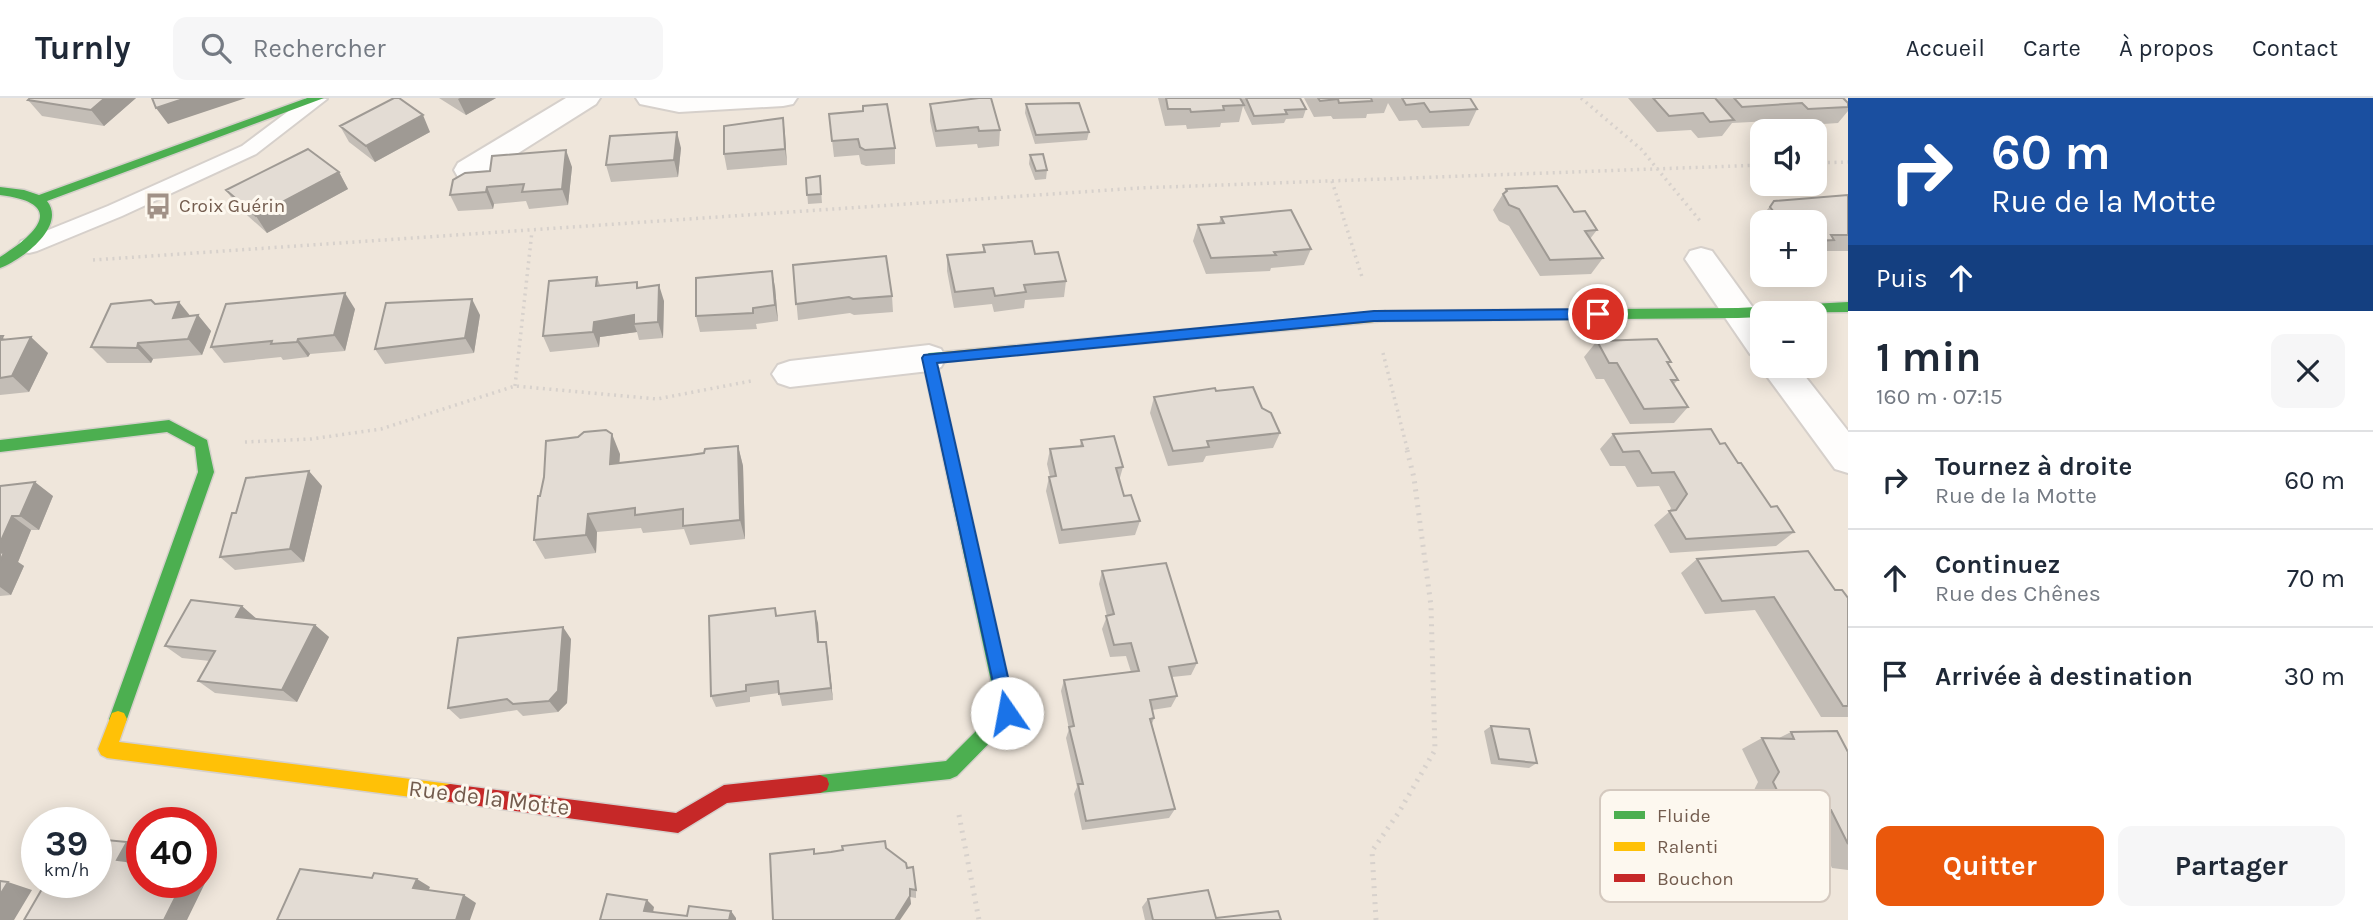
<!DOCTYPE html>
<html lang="fr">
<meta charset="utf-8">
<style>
:root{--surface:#fff;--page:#f6f6f7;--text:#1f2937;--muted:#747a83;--line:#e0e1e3;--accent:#ea580c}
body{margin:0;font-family:Karla,sans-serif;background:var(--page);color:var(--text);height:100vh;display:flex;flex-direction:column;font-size:26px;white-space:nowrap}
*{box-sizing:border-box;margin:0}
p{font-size:23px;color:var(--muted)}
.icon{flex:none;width:38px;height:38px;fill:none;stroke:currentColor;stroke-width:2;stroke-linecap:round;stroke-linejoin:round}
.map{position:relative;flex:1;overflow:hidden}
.details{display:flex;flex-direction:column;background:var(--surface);width:525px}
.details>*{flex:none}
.top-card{background:#1a4fa0;color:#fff;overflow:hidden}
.tools{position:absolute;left:1750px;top:21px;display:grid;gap:14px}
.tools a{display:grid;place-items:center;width:77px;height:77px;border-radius:14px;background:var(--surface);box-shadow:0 4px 18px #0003;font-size:35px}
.speed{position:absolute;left:21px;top:709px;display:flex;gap:14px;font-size:35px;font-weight:700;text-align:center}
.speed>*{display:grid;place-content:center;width:91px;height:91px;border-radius:50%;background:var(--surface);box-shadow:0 4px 18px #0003;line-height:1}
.speed small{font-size:18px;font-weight:400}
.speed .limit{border:10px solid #d22;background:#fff;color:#111}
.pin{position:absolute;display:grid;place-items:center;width:60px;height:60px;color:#fff;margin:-30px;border:4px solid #fff;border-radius:50%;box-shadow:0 2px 7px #0007}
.me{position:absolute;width:77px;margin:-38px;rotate:348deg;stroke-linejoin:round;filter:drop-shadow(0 0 5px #0008)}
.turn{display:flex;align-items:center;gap:24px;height:147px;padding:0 28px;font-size:32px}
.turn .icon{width:91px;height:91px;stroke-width:2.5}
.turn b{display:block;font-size:49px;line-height:60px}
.then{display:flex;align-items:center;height:66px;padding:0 28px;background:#0003;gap:14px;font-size:26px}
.round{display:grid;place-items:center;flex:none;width:74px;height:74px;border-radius:14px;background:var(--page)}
.head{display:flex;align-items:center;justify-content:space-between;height:119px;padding:0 28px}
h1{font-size:42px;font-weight:700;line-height:52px}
.cta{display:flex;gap:14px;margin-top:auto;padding:14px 28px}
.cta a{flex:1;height:80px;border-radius:14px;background:var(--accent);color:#fff;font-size:28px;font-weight:700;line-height:80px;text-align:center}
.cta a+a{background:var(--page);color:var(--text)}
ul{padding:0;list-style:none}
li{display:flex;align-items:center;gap:21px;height:98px;padding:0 28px;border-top:2px solid var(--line)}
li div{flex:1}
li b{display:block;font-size:26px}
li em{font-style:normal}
header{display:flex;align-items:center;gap:42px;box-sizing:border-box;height:98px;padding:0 35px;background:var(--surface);border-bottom:2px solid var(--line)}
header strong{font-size:33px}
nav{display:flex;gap:38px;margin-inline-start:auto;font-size:24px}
.search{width:490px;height:63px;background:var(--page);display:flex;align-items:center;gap:18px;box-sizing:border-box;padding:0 24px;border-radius:14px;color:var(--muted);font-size:26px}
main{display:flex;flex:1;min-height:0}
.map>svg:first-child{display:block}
.residential{fill:#efe6db;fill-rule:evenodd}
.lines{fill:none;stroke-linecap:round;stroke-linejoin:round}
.lane-casing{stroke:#d6d0cb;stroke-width:4}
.street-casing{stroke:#d6d0cb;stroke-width:4}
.fast-casing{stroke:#d6d0cb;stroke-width:3}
.slow-casing{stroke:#d6d0cb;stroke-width:3}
.jam-casing{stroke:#d6d0cb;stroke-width:3}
.path-far1{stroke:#d7d1cc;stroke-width:3.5;stroke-dasharray:2 4.5;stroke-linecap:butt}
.path{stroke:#d7d1cc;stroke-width:5;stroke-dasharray:2 6;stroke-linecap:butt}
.lane{fill:#fefdfc;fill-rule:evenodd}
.street{fill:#fefdfc;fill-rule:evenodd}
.fast{fill:#4caf50;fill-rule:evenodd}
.slow{fill:#ffc107;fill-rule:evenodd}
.jam{fill:#c62828;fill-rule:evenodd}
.wall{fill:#c3bdb6}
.shaded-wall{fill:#9f9a94}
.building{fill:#e3dcd4;stroke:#9f9a94;stroke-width:2}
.route{fill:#1a73e8;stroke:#114b97;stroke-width:2}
.labels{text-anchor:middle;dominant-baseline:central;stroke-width:6;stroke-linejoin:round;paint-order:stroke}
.far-poi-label{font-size:19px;fill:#735c4e;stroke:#fdf8ef;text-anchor:start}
.street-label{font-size:23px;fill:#735c4e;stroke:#fdf8ef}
.key{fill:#fdf8ef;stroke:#d4c9bf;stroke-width:2}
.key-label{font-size:19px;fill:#735c4e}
</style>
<header>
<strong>Turnly</strong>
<div class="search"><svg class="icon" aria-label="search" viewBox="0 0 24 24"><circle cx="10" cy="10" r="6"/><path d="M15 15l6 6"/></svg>Rechercher</div>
<nav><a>Accueil</a><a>Carte</a><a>À propos</a><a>Contact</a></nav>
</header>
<main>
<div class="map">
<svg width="1848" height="822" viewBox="0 0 1848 822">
<rect width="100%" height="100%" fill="#f7f3ed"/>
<!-- residential -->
<path class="residential" d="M0,0H1848V822H0ZM1762,33H1815V86H1762ZM1762,124H1815V177H1762ZM1762,215H1815V268H1762ZM37,724H96V784H37ZM142,724H201V784H142Z"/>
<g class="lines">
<!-- lane casing -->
<g class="lane-casing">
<path id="lane" d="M306,0L327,1L256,56L122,118L37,153L29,155L21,153L18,148L21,143L108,108L242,48Z"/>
</g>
<!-- street casing -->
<g class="street-casing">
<path id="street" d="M566,0H600L596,6L480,79L469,82L458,79L454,72L458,65Z
M636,0H797L793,6L783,8L679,14L640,6Z
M1701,150L1712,153L1762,222V260L1750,256L1685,161L1690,153Z
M929,247L941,251L946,260L941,269L929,273L790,289L778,285L772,276L778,267L790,263Z
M1762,265V268H1797L1848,333V375L1835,371L1766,277L1761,268Z"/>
</g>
<!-- fast casing -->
<g class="fast-casing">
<path id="fast" d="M307,0H324L47,103C67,128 22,162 0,170V159C39,135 66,105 0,97V89L24,92L39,97Z
M1848,204V214L1762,215V219L1738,220L1385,223L1378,218L1385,213L1738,210Z
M943,254L950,259L948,263L937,265L1016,615L1013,621L957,678L950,681L820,695L813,692L811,686L813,680L820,677L946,663L997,612L922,260L929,255Z
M169,322L207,342L214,374L127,621L124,627L118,629L112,627L109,621L198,374L195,349L167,334L0,354V342Z"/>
</g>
<!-- slow casing -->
<g class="slow-casing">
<path id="slow" d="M1385,213L1392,218L1385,223L943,264L936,259L943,254Z
M118,613L124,615L127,621L119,644L450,686L457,688L459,695L457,702L450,704L107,660L101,657L98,651L112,615Z"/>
</g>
<!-- jam casing -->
<g class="jam-casing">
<path id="jam" d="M820,677L827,680L829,686L827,692L820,695L727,705L678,735L450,704L443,702L441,695L443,688L450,686L676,715L724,687Z"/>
</g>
<!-- path-far1 -->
<path class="path-far1" d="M1581,0L1641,51L1701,124
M1844,0L1848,6
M1815,65L1848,64
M1332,83L1362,179
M93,162L1139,90L1762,67
M1383,255L1408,354
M515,288L532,133
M245,344L311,341L381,331L515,288L657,301L751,283"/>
<!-- path -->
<path class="path" d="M959,717L979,822
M1376,822L1372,753L1399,714L1435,652L1431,508L1414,380L1407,352"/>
<!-- lane -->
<use href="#lane" class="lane"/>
<!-- street -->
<use href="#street" class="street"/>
<!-- fast -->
<use href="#fast" class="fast"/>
<!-- slow -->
<use href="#slow" class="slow"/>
<!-- jam -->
<use href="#jam" class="jam"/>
</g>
<!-- wall -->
<path class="wall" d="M30,0H136L104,28L42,18L28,2Z
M439,0H496L466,17Z
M1158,0H1300L1306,11L1303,20L1286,21L1284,25L1252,27L1243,8L1239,24L1221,25L1220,29L1187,31L1186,27L1165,28Z
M1304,0H1470L1477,11L1469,28L1422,30L1417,22L1399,23L1388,5L1384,15L1367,16L1366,20L1333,21L1331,18L1314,19Z
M1628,0H1843L1848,5V13L1838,25L1794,28L1789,22L1732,25L1722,38L1698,40L1691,32L1657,34Z
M930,6L1000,32L999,48L978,50L977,46L936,49L930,23Z
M1026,6L1089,34L1087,42L1035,46L1025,15Z
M863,8L895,50V66L866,68L861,66L859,57L834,59L829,16L863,13Z
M783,20L787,67L727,72L724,56Z
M340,28L430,34L375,64L349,44Z
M681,50L678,79L611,84L606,67Z
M1030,57L1047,72L1046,81L1035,82L1029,66Z
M572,69L568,107L529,111L526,103L494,106L493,111L458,113L450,97Z
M339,74L348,91L267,135L238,109L226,92Z
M820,78L822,105L808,106L806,80Z
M1506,91L1574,114L1597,132L1590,141L1603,160L1591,176L1540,178L1509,128L1499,123L1493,112Z
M1848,97V153H1823L1819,158H1815V124H1762V134L1756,126L1774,103Z
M1221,119L1311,151L1304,167L1271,170L1270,173L1206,176L1193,143L1198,127L1219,125Z
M983,147L1035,156L1066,183L1064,199L1025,202L1024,210L994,214L992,206L954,210L947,173V157L983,154Z
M793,167L892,198L893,214L854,217L850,215L798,222Z
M597,179L600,187L639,190L664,203L663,240L639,242L637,234L600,239L599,249L550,254L543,238Z
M775,189L778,223L756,226L757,231L700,234L696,218Z
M355,211L345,253L310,256L308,259L283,262L281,259L224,265L211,249Z
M198,217L211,233L202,257L153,261L151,265H107L91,249L191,218Z
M480,217L474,255L385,266L375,251Z
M0,238L7,242L48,255L29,294L0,297Z
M1597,243L1671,264L1668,266L1678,282L1674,286L1688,309L1674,325L1630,326L1604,281H1596L1584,259Z
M1216,293L1262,310L1280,335L1273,350L1206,358L1203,364L1168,368L1150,315L1154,299Z
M1613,336L1720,346L1738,365L1771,409L1794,434L1776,448L1670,455L1654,427L1669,414L1671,410L1659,388L1637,389L1625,368H1610L1600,351Z
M1081,342L1123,369L1119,383L1124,398L1140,423L1135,437L1059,446L1046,393L1049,379H1050L1047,366L1050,351L1080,348Z
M738,348L743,368L745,441L690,447L684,431L643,435L641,430L597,434L596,455L545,461L534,442L540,398L620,356L619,365L704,355Z
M0,388L53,398L39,432H31L23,452L18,464L24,468L11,497L0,498Z
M322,388L304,464L235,472L220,459L236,415Z
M1697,461L1835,492L1848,500V619H1821L1755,512L1705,516L1681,475Z
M1102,473L1197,565L1191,577L1172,579L1177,598L1171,609L1152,612L1154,620L1152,626L1175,711L1169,720L1082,732L1074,696L1077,689L1066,640L1069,631L1061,593L1064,582L1131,574L1126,558L1110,559L1102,531L1107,518L1099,486Z
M775,510L777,517L818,525L819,544L828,556L833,602L782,608L779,595L750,599V604L716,609L711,598Z
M257,521L315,527L329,539L297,604L215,595L198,583L210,563L182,560L165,548Z
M571,541L567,605L558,614L523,618L517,612L460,621L448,610Z
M1491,628L1537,665L1529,670L1491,666L1484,633Z
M1791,634L1848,654V772L1832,770L1808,721L1766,722L1753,694L1758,684L1742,651L1762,640L1777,641Z
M886,750L916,792V800L910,799L911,806L815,756Z
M1148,801L1216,820L1281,822H1145L1142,809Z"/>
<!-- shaded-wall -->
<path class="shaded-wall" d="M105,0H136L104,28L91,12Z
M186,0H246L168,26L156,10Z
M460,0H496L466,17L458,1Z
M423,17L430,34L375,64L366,48Z
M783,20L785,36L787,67L785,51Z
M677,34L681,50L678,79L674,62Z
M566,52L572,69L568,107L562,91Z
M339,74L348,91L267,135L256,118Z
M487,89L494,106L493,111L486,94Z
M772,173L775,189L778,223L775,207Z
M659,187L664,203L663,240L658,224Z
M345,195L355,211L345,253L334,237Z
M472,201L480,217L474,255L465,240Z
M179,204L192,220H173Z
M198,217L211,233L202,257L188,241Z
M634,217V226L637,234L600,239L599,249L593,234L594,224Z
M31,239L48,255L29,294L12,278Z
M298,241L310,256L308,259L297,244Z
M138,245L153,261L151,265L137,250Z
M612,336L620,356L618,385L610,366Z
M738,348L743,368L745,441L740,422Z
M309,373L322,388L304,464L290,451Z
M35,384L53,398L39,432L20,418Z
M588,416L597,434L596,455L586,437Z
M12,418L31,432L18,464L24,468L11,497L0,489V445Z
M242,508L257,521L236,519Z
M815,513L818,525L820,557L818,544Z
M315,527L329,539L297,604L282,592Z
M563,529L571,541L567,605L558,614L549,603Z
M826,544L828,556L833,602L831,590Z
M127,744L142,751V762L139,768L117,762Z
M201,776L208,779L187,822H164L183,784H201Z
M417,781L430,789L426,798L413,790Z
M8,784L32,792L14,822H0V797Z
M464,797L476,805L470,822H456Z
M910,798L911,806L900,822H895Z
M647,802L654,809L652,820L644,813Z
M731,813L736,820V822H729Z"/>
<!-- building -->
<path class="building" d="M30,0H105L91,12L28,2Z
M152,0H186L156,10Z
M394,0H399L423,17L366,48L340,28Z
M979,0H991L1000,32L979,33L978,29L936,33L930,6Z
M1166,0H1240L1244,7L1223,8L1224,12L1191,14L1190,11H1168Z
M1246,0H1300L1306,11L1285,12L1287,16L1254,18Z
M1318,0H1371L1372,3L1339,5L1338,1L1320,3Z
M1402,0H1470L1477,11L1430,14L1424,5L1406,7Z
M1653,0H1715L1734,22L1710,24L1703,15L1669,18Z
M1734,0H1843L1848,5V9L1808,11L1802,5L1742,9Z
M1079,5L1089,34L1036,37L1026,6Z
M887,6L895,50L865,52L860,49L858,41L832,43L829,16L863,13V8Z
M783,20L785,51L724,56V28Z
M677,34L674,62L606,67L610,38Z
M308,51L339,74L256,118L226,92Z
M566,52L562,91L522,94L524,86L487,89L486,94L450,97L453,82L465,75L490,73L492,58Z
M1043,56L1047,72L1036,73L1030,57Z
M820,78L821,96L807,97L806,80Z
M1557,88L1574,114L1585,113L1597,132L1585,133L1603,160L1550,162L1519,111L1509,107L1503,96L1507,93L1506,91Z
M1848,97V137H1831L1834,142L1815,143V124H1782L1770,109L1774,103Z
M1291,112L1311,151L1274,154L1276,157L1211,160L1198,127L1224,125L1221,119Z
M1032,143L1035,156L1058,154L1066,183L1024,187L1026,194L995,198L993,190L955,194L947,157L985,154L983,147Z
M886,158L892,198L853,201L849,199L796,206L793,167Z
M772,173L775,207L753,210V215L696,218V180Z
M597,179L596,188L637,184V190L659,187L658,224L634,226V217L594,224L593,234L543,238L549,183Z
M345,195L334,237L298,241L297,244L271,246L272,243L211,249L226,206Z
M472,201L465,240L375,251L386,205Z
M151,202L155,206L179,204L173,220L198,217L188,241L138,245L137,250L91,249L111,206Z
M0,238H3L1,242L31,239L12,278L0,280Z
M1657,241L1671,264H1667L1678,282H1671L1688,309L1644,311L1617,265H1609L1597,243Z
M1253,289L1262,310L1271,315L1280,335L1207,343L1209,349L1173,353L1154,299L1215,290L1216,293Z
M1711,331L1720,346L1725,345L1738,365H1741L1771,409L1777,408L1794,434L1686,441L1669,413L1676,412L1687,396L1674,374L1652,375L1639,353L1623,354L1613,336Z
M606,332L612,336L610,366L690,357L704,355L705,351L738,348L740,422L683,428V411L635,417V410L588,416L586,437L534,442L538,398H540L544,379L546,343L578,339L584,334Z
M1114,338L1123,369L1116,370L1124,398L1131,397L1140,423L1062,432L1049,379L1056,378L1050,351L1083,348L1081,342Z
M309,373L290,451L220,459L232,415H236L246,380Z
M35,384L20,418H12L0,445V388Z
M1808,453L1835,492H1842L1848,500V608H1843L1774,499L1722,503L1697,461Z
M4,454L0,464V455Z
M1166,465L1197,565L1169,569L1177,598L1150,602L1154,620L1150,621L1175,711L1086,723L1078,686H1083L1069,629L1074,628L1064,582L1139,573L1131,545L1114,547L1106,518L1114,516L1102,473Z
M191,502L242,508L236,519L315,527L282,592L198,583L215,553L165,548Z
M775,510L776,518L815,513L818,544H826L831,590L779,596L778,583L746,587V593L711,598L709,518Z
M563,529L558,593L549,603L513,606L507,601L448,610L458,540Z
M1491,628L1529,631L1537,665L1499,661Z
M1837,633L1848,654V746L1831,712L1787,713L1773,684L1779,674L1762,640L1794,641L1791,634Z
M96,741L127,744L117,762L142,765V784H183L164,822H24L46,784H96Z
M885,743L886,750L906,765L907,770L913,769L916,792L910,791V798L895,822H773L770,756L814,751V756L831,754L843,752L842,748Z
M134,752L142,753V765L128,764Z
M300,771L372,780L374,775L417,781L413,790L464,797L456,822H277Z
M0,783L8,784L0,797Z
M1208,792L1216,820L1278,813L1281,822H1153L1148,801Z
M607,796L647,802L644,813L687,818L689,808L731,813L729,822H600Z"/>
<!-- route -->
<path class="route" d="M1598,211L1605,216L1598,221L1374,223L937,265L1016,615L1014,621L1007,624L1001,621L922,260L924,257L1374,213Z"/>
<!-- icons -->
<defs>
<g id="bus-bare" transform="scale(2.1)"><path d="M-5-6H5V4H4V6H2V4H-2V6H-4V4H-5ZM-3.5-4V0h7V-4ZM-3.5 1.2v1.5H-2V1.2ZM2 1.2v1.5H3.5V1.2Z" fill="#a19186" stroke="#fdf8ef" stroke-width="2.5" paint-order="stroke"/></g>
</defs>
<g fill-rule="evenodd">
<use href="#bus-bare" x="158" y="108"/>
</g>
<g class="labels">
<!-- far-poi labels -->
<g class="far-poi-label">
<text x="179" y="108">Croix Guérin</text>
</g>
<!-- street labels -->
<g class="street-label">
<text transform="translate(489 700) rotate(7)">Rue de la Motte</text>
</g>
</g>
<!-- legend -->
<rect x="1600" y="692" width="230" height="112" rx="10" class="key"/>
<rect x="1614" y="713" width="31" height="8" fill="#4caf50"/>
<rect x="1614" y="744" width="31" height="9" fill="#ffc107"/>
<rect x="1614" y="776" width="31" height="8" fill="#c62828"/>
<g class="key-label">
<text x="1657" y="724">Fluide</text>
<text x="1657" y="755">Ralenti</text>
<text x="1657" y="787">Bouchon</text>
</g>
</svg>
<div class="tools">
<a><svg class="icon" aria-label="sound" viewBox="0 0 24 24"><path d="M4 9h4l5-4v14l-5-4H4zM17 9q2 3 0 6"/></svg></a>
<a>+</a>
<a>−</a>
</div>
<div class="speed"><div>39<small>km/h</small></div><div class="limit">40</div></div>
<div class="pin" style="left:1598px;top:216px;background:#d93025"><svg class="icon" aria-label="arrive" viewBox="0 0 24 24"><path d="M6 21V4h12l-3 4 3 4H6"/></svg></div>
<svg class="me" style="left:1007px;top:615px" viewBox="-20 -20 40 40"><circle r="19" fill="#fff"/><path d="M0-13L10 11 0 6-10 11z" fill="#1a73e8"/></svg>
</div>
<section class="details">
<div class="top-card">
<div class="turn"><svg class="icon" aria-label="right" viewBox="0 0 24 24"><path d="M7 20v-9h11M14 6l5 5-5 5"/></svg><div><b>60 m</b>Rue de la Motte</div></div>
<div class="then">Puis<svg class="icon" aria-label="ahead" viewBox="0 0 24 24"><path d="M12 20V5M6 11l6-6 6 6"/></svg></div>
</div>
<div class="head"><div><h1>1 min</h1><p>160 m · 07:15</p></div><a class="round"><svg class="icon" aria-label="close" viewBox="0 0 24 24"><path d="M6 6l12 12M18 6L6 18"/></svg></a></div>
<ul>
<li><svg class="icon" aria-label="right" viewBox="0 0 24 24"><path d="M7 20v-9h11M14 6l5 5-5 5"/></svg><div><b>Tournez à droite</b><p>Rue de la Motte</p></div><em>60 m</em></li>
<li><svg class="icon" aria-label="ahead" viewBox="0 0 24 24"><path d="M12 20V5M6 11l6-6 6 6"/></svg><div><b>Continuez</b><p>Rue des Chênes</p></div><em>70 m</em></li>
<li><svg class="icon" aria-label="arrive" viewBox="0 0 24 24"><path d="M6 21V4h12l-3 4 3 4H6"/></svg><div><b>Arrivée à destination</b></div><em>30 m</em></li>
</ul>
<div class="cta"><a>Quitter</a><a>Partager</a></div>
</section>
</main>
